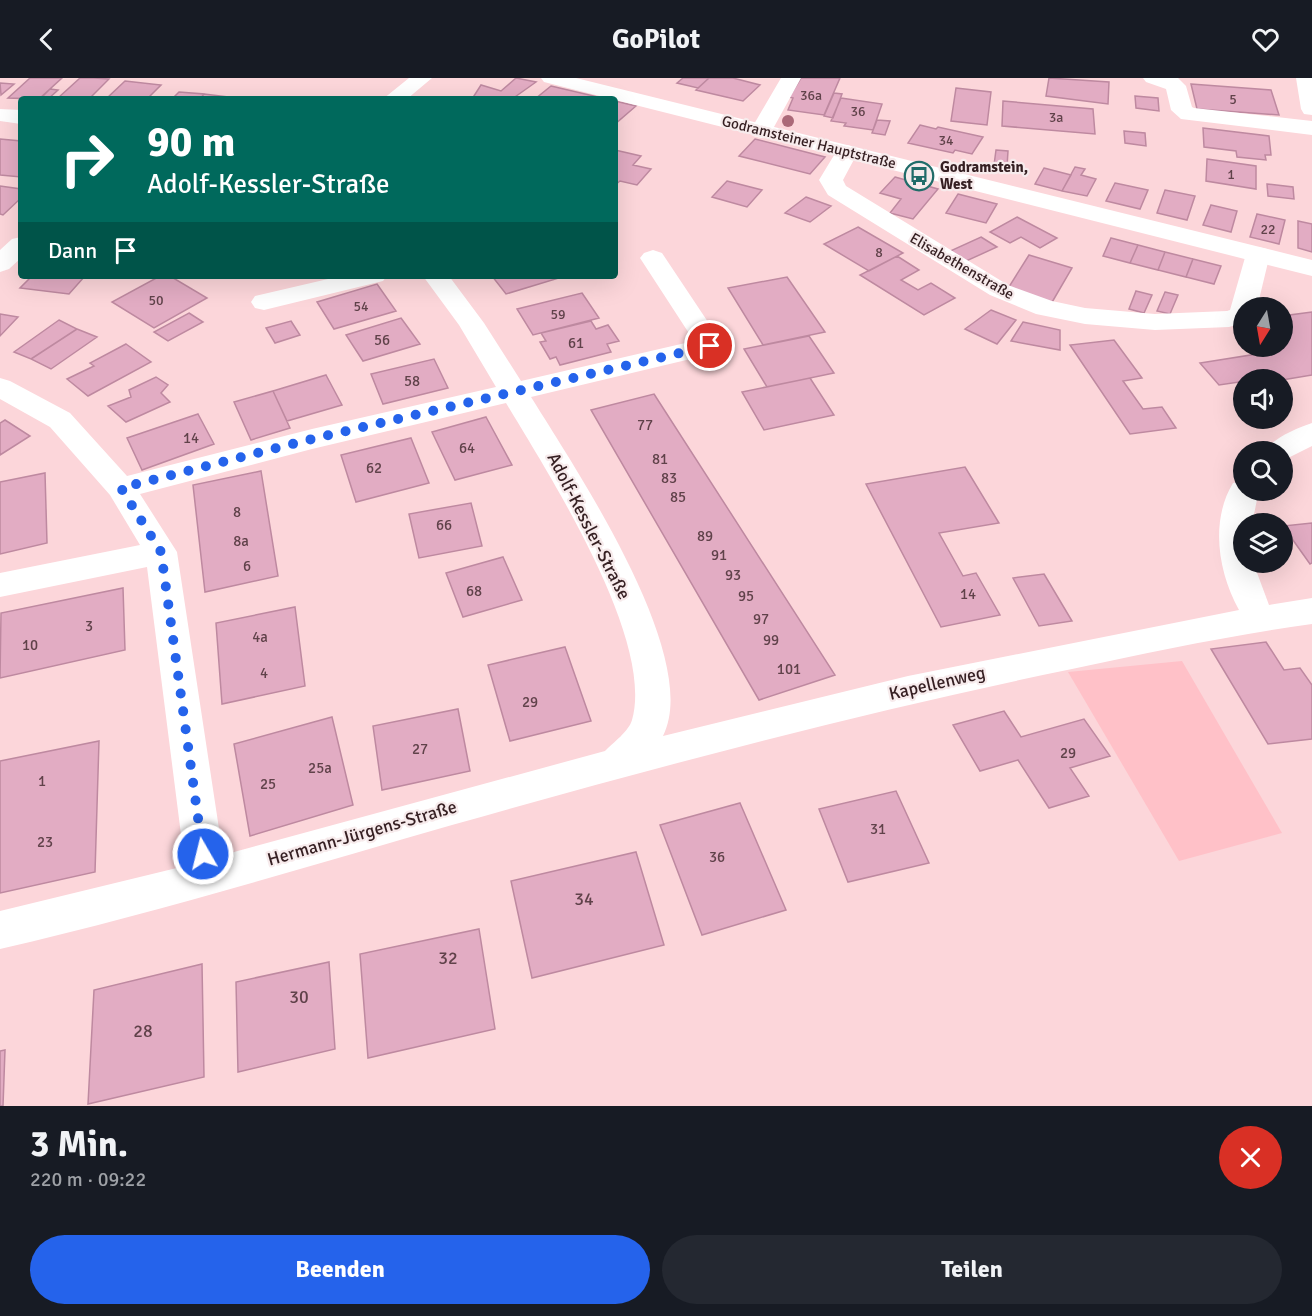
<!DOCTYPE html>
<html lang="de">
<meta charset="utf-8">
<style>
:root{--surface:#171b24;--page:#242831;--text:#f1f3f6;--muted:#9ea1a6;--accent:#2563eb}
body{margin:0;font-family:Signika,sans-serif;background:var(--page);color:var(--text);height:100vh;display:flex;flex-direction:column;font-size:22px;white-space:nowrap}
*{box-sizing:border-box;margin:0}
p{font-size:20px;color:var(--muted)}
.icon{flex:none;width:33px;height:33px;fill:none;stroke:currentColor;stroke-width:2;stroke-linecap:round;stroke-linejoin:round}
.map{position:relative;height:1028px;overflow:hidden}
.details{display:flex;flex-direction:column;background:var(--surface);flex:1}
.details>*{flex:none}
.banner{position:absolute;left:18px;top:18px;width:600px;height:183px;border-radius:6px;box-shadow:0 6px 24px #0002;background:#00695c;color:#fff;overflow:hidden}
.needle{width:39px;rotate:191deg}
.tools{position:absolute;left:1233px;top:219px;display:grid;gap:12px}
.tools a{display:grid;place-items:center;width:60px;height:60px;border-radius:50%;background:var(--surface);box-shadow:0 6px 24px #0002;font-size:30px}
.pin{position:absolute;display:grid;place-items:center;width:51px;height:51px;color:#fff;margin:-26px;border:3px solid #fff;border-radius:50%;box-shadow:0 2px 6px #0007}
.me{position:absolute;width:66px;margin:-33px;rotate:352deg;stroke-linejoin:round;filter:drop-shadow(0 0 4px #0008)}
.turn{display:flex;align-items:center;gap:21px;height:126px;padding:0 30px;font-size:27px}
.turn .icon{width:78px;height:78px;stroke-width:2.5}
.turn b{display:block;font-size:42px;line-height:51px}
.then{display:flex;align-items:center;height:57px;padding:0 30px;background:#0003;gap:12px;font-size:22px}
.round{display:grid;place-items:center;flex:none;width:63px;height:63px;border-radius:32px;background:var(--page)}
.overview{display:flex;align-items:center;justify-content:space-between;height:102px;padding:0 30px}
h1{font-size:36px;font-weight:700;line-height:45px}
.primary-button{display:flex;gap:12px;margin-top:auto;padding:12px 30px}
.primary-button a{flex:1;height:69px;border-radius:36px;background:var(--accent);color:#fff;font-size:24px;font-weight:700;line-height:69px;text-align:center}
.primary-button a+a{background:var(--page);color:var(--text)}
header{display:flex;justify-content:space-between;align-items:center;height:78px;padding:0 30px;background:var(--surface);font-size:27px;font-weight:700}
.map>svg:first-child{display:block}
.green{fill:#ffc1c8}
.building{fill:#e2acc3;stroke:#be89a0;stroke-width:1.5}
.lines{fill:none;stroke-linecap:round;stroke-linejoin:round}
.minor{fill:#fff;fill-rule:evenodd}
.major{fill:#fff;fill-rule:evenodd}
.tree{fill:#ab6978}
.route{stroke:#2563eb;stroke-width:10;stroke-dasharray:0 18}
.labels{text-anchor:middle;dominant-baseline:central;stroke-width:4.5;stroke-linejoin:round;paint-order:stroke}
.far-number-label{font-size:14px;fill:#60424a}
.far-street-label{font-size:15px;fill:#351f22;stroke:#f7ebec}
.far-poi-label{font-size:15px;font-weight:bold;fill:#351f22;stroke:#f7ebec;text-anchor:start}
.number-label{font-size:15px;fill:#60424a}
.street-label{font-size:18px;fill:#351f22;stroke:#f7ebec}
.near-number-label{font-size:18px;fill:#60424a}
</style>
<header><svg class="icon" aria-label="back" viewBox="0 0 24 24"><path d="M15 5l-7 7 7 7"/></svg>GoPilot<svg class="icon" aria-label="heart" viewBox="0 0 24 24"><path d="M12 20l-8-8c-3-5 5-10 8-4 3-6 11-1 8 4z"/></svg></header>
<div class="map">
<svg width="1312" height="1028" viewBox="0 0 1312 1028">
<rect width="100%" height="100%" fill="#fcd6da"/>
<!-- green -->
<path class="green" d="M1182,583L1282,755L1179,783L1068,594Z"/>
<!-- building -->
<path class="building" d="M30,0H62L39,21L8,20Z
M80,0H94L109,1L89,21L58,20Z
M516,0L536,4L512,21H472L481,7L501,13Z
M683,0H709L698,10L677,5Z
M709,0H733L760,7L743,23L696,12Z
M801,0H840L824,37L788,32L793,20L789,19Z
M1049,0L1109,4L1108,26L1046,18Z
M125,3L161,7L147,21H106Z
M0,5L14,6L1,17Z
M1191,6L1271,12L1279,37L1197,31Z
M551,8L598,19L595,21H535Z
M956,10L991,14L987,47L951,43Z
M50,11L58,12L48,21H40Z
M179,14L204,16L200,21H172Z
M834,15L842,16L833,40L824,38Z
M204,16L229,19L227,21H200Z
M1135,18L1158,20L1159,33L1136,30Z
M841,20L882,26L873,52L844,48L846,45L831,43Z
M615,23L636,28L615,46Z
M1003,23L1093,31L1095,56L1002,48Z
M877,42L890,43L885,57L872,55Z
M920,47L936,51L938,49L983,59L972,76L955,72L953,75L908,65Z
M1203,50L1269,58L1271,77H1265L1266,82L1237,79L1236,73L1204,69Z
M1124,53L1145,55L1146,68L1125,65Z
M0,61L21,63V99L0,97Z
M755,61L825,79L810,96L739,78Z
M615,72L641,78L633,87L651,91L637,107L620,103L615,107Z
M996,72L1008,73L1007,89L994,87Z
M1207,81L1256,88V111L1206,103Z
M1075,89L1085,91L1081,97L1096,101L1087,118L1062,113Z
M1044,90L1071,97L1062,113L1035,106Z
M895,99L938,111L913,141L890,135L901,121L880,115Z
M727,103L762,112L747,129L712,119Z
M1115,105L1148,112L1140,131L1106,123Z
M1267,106L1293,109L1294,121L1268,118Z
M0,108L21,111V120L3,137L0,136Z
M1165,112L1195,118L1187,142L1157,135Z
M958,116L997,126L986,145L946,135Z
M806,119L831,128L810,144L785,135Z
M1211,127L1237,133L1231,154L1203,147Z
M1257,136L1285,142L1279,166L1250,159Z
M1017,139L1057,160L1040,170L1021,159L1010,165L990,154Z
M1298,143L1312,146V174L1298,170Z
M858,149L903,175L869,193L824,166Z
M981,159L997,169L964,184L948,174Z
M1111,160L1138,167L1130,185L1103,178Z
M1138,167L1165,174L1158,192L1130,185Z
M1165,174L1193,181L1186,199L1158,192Z
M1029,177L1072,190L1051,226L1007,212Z
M897,178L919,192L901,202L918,212L931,205L955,220L924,237L860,197Z
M1193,181L1221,188L1214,206L1186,199Z
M32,198H85L69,216L20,210Z
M160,198H170L207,220L154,250L112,224Z
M492,198H557L559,200L506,216Z
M787,199L825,254L763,267L728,210Z
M377,206L396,233L334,251L317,224Z
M1136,213L1152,217L1144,235L1129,231Z
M1165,214L1178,217L1170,236L1157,233Z
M582,215L599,240L533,257L517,231Z
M991,232L1016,242L997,266L965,251Z
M1312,234V297L1282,302H1244V309L1239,304L1219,307L1200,285L1276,273L1272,268H1282V254L1290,253L1282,246V238Z
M189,235L203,244L168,263L154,254Z
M0,236L18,239L0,258Z
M401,240L420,266L363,283L346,257Z
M59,242L77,251L31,281L14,274Z
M291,243L300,257L275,265L266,250Z
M591,243L596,251L608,247L619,263L607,266L611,274L560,287L556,279L550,281L540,264L546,263L541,255Z
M1023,244L1060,252V272L1011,263Z
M77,251L97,259L51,291L31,281Z
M809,258L834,295L767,309L744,271Z
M1114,262L1142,300L1123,303L1143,331L1162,329L1176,350L1130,356L1070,267Z
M126,266L151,284L88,318L67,301L94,288L90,285Z
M434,281L448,310L383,326L371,296Z
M326,297L342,327L287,343L273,313Z
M156,299L168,307L161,315L170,324L126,344L108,328L131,319L129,312Z
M810,300L834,337L764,352L742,314Z
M273,313L290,350L251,362L234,324Z
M654,316L835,597L759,622L591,332Z
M198,336L214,366L142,392L127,360Z
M486,339L512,387L455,402L432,354Z
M5,342L30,358L0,377V345Z
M411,360L429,405L356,424L341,377Z
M965,389L999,445L939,455L963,498L976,495L1000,537L941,549L866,406Z
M261,393L278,498L205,514L193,407Z
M45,395L47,465L0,476V404Z
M471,425L482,468L419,480L409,436Z
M1312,445V485L1310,486L1283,448Z
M503,479L522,522L463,539L446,495Z
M1044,496L1072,543L1039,548L1013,500Z
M123,510L125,572L0,600L1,535Z
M295,529L305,608L222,626L216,545Z
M1266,564L1284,592L1300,590L1312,607V661L1268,666L1211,571Z
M565,569L591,643L510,663L488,587Z
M458,631L470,693L382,712L373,648Z
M1004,633L1021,659L1084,641L1110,678L1070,690L1089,718L1049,730L1018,682L980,693L953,647Z
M332,639L353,727L250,758L234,666Z
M99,663L95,794L0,815V683Z
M896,713L929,785L848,804L819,731Z
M740,725L786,832L702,857L660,747Z
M636,774L664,867L532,900L511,803Z
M479,851L495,951L368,980L360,876Z
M329,884L335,971L238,994L236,904Z
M202,886L204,999L88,1026L94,912Z
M5,972L3,1028H0V973Z"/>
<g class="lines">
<!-- minor -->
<path class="minor" d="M409,0H432L407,21H383Z
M781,0H801L769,58L761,60L753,58L750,53Z
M1143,0H1178L1186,8L1192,29L1194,30L1312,43V57L1181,41L1171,32L1166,11L1146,4Z
M1296,0H1312V37L1304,36L1301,31Z
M0,31L21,32V46L0,43Z
M847,67L855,69L858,74L843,102L846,108L1008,207L1052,223L1085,230L1155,236L1227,233L1230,232L1246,176L1249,171L1258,169L1267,171L1270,176L1257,230H1244V245L1229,249L1155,252L1085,246L1036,236L990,217L828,117L819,102L839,69Z
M21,159V180L9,191L0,194V172L12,161Z
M653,172L662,175L724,268L720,274L531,319C573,387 703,579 663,658L908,598L1239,532C1218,494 1210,443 1233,405L1244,402V412H1259L1252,446H1244V484H1253L1269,527L1312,520V546C1231,557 1151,574 1072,591C863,634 657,689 452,747C302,790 152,836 0,871V833L185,788L147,489L0,519V495L140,467L110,417L50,349L0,321V300L10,303L70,335L127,398L312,351L496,309L459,247L423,198H449L484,245L521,303L694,263L640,180L644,175ZM506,325C548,395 655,561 632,642C629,653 613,665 605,673L223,777L177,474L140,416L312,371Z
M341,198H387L383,203L264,232L255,230L251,224L255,218Z
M1312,345V368L1282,383V374H1264C1273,360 1297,350 1312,345Z"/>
<!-- major -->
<path class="major" d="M541,0H576L1312,182V198L544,4Z"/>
</g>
<!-- trees -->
<circle class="tree" cx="788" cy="43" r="6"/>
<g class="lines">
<!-- route -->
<path class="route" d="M203,776L161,474L121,410L312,361L710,268"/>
</g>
<!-- icons -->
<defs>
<g id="bus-ring" transform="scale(1.5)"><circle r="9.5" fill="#f7ebec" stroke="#206c69" stroke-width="1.5"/><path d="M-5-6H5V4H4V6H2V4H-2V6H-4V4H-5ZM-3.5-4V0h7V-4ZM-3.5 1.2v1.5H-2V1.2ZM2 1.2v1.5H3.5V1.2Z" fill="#206c69"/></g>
</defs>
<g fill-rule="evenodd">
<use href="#bus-ring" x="919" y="98"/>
</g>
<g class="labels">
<!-- far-number labels -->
<g class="far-number-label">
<text x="811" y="17">36a</text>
<text x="1233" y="21">5</text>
<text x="858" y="33">36</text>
<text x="1056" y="39">3a</text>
<text x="946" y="62">34</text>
<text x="1231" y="96">1</text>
<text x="1268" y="151">22</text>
<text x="879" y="174">8</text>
<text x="156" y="222">50</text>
<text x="361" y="228">54</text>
<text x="558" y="236">59</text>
</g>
<!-- far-street labels -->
<g class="far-street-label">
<text transform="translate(809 64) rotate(14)">Godramsteiner Hauptstraße</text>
<text transform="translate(962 188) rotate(30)">Elisabethenstraße</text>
</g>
<!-- far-poi labels -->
<g class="far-poi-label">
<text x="940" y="89">Godramstein,<tspan x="940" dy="17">West</tspan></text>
</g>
<!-- number labels -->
<g class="number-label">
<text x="382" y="262">56</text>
<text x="576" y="265">61</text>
<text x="412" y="303">58</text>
<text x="645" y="347">77</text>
<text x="191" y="360">14</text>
<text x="467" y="370">64</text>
<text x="660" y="381">81</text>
<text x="374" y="390">62</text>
<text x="669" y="400">83</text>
<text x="678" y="419">85</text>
<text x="237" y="434">8</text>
<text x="444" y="447">66</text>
<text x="705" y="458">89</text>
<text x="241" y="463">8a</text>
<text x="719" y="477">91</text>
<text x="247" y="488">6</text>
<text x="733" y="497">93</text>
<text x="474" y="513">68</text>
<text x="968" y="516">14</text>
<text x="746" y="518">95</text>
<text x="761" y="541">97</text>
<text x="89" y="548">3</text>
<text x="260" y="559">4a</text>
<text x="771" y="562">99</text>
<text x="30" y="567">10</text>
<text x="789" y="591">101</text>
<text x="264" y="595">4</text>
<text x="530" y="624">29</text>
<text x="420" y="671">27</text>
<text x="1068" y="675">29</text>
<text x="320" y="690">25a</text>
<text x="42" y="703">1</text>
<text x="268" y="706">25</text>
<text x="878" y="751">31</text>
<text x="45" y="764">23</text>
<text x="717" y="779">36</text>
</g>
<!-- street labels -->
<g class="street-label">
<text transform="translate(589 448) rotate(63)">Adolf-Kessler-Straße</text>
<text transform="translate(937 605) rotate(-13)">Kapellenweg</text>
<text transform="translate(362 755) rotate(-16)">Hermann-Jürgens-Straße</text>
</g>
<!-- near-number labels -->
<g class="near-number-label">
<text x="584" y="821">34</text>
<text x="448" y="880">32</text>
<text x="299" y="919">30</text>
<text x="143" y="953">28</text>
</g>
</g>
</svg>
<div class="tools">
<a><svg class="needle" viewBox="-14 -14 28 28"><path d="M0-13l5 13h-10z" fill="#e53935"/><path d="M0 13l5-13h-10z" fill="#9ea1a6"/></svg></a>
<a><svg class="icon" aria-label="sound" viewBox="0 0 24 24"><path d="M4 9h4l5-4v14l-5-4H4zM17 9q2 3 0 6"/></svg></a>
<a><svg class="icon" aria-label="search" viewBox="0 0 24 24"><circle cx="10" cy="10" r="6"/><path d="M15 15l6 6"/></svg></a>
<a><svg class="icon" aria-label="layers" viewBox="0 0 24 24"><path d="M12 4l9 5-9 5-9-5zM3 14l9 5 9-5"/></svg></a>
</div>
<div class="pin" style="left:710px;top:268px;background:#d93025"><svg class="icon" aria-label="arrive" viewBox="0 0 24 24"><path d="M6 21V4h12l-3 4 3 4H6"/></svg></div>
<svg class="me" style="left:203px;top:776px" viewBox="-20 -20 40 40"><circle r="17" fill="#2563eb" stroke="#fff" stroke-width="3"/><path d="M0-11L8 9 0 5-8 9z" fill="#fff"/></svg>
<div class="banner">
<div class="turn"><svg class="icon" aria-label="right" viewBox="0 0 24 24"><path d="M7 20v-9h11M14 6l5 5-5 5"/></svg><div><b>90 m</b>Adolf-Kessler-Straße</div></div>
<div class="then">Dann<svg class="icon" aria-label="arrive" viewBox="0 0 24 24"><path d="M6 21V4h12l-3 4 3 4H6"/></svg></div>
</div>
</div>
<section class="details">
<div class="overview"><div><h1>3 Min.</h1><p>220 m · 09:22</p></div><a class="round" style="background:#d93025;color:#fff"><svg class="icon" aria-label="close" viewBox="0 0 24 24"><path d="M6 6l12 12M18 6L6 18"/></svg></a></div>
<div class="primary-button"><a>Beenden</a><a>Teilen</a></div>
</section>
